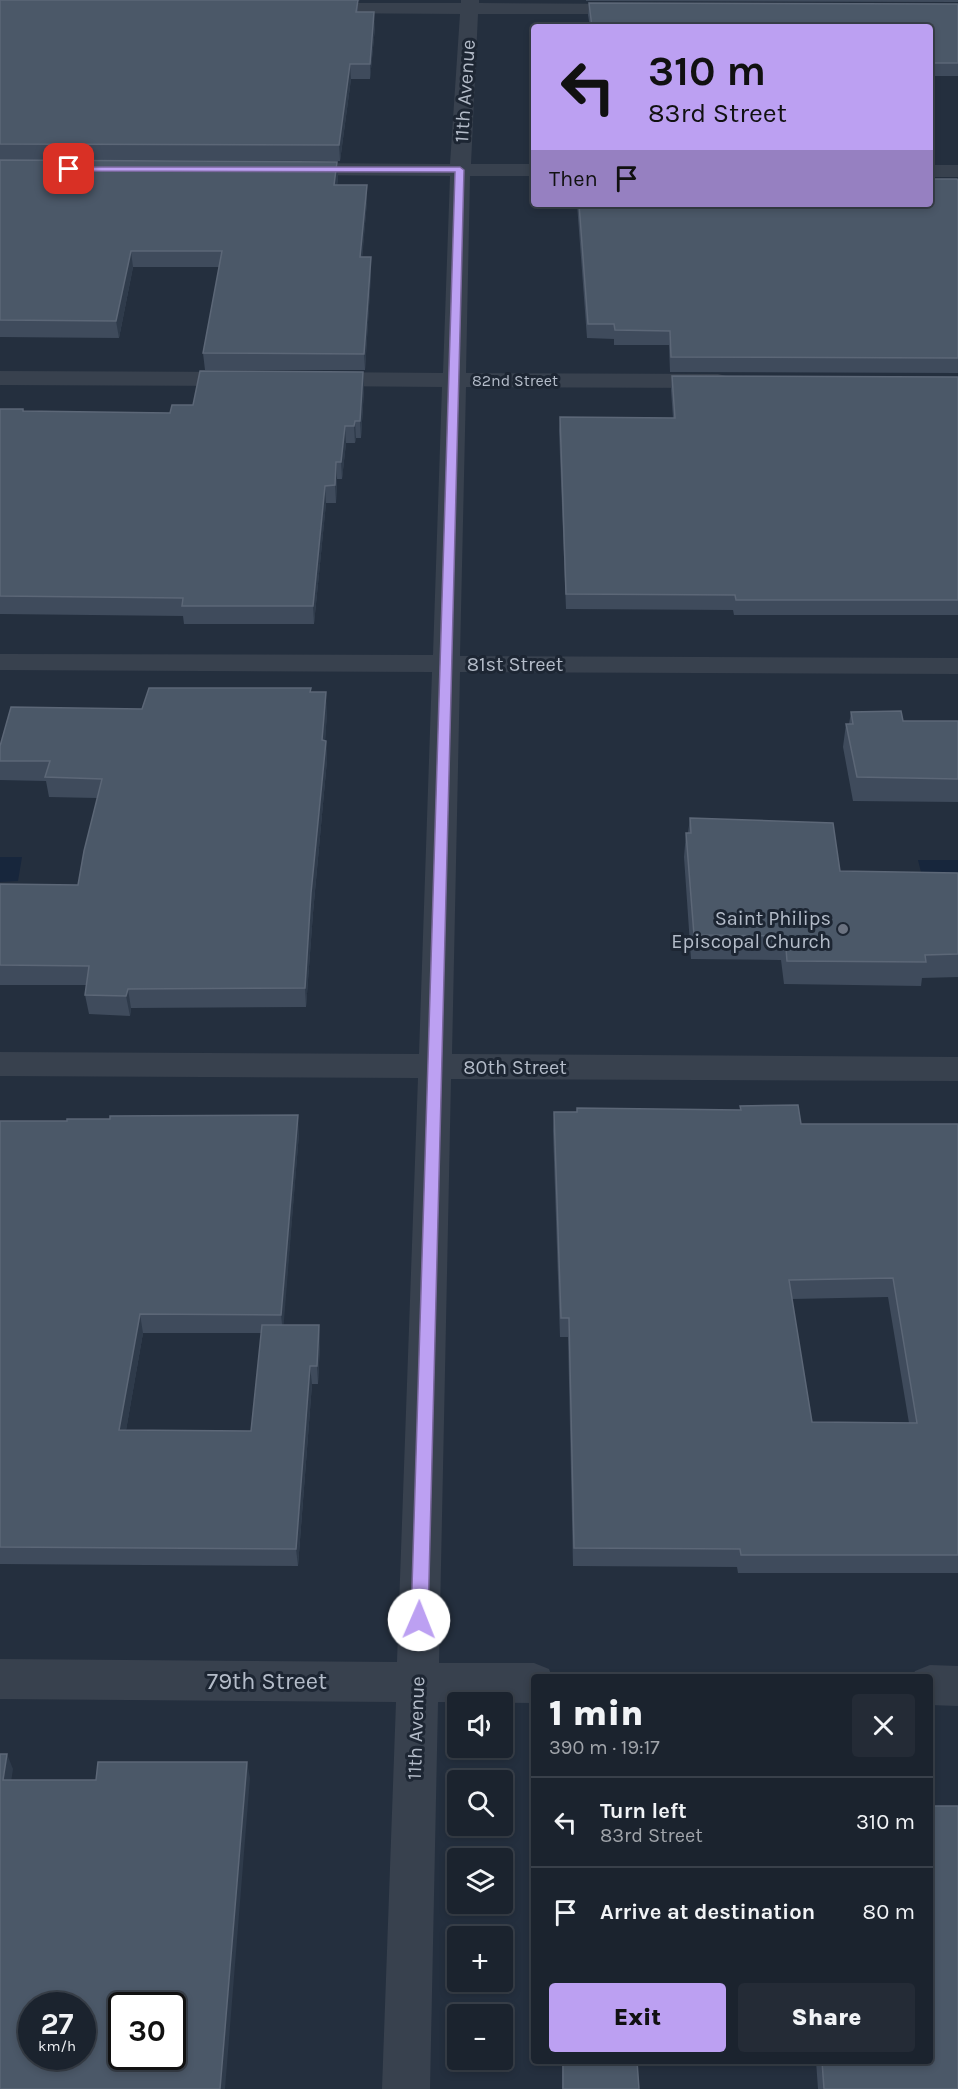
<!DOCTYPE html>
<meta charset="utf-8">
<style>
:root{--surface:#1b232e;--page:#242b36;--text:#f1f3f6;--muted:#a0a4aa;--line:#39404a;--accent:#bca0f2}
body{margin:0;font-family:Karla,sans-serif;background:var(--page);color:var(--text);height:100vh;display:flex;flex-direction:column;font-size:22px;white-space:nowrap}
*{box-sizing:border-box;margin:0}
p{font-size:20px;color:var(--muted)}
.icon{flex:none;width:33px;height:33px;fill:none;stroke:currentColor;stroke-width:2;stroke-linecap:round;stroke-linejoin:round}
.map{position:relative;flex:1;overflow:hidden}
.side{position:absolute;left:531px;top:1674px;width:402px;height:390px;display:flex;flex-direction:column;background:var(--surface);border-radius:6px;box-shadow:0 3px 9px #0003,0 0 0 2px var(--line)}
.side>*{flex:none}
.guide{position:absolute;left:531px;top:24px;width:402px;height:183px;border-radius:6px;box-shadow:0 3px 9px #0003,0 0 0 2px var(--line);background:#bca0f2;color:#111;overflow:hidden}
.tools{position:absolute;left:447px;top:1692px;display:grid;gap:12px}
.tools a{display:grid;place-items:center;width:66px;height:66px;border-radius:6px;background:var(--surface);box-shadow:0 3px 9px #0003,0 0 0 2px var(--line);font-size:30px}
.speed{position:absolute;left:18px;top:1992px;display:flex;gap:12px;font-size:30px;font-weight:700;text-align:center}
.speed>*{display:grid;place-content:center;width:78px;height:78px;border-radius:50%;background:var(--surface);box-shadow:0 3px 9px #0003,0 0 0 2px var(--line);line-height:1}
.speed small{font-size:15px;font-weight:400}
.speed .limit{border:3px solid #111;border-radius:9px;background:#fff;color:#111}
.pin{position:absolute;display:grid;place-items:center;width:51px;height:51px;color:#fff;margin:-26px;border-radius:12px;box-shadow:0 3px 9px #0006}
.me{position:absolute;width:66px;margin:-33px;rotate:1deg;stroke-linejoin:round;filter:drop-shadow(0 0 4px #0008)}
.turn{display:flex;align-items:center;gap:21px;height:126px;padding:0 18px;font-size:27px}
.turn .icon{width:78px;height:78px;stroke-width:2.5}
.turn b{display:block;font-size:42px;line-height:51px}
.then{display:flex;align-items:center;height:57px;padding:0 18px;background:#0003;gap:12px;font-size:22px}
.round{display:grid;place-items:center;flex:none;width:63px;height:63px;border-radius:6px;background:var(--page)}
.overview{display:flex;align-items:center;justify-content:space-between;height:102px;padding:0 18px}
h1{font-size:36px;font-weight:800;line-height:45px}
.primary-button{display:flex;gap:12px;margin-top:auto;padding:12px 18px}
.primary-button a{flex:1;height:69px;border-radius:6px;background:var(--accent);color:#111;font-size:24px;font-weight:800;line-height:69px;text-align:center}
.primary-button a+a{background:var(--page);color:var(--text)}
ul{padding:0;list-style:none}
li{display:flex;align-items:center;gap:18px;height:90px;padding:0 18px;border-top:2px solid var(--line)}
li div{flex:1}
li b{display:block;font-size:22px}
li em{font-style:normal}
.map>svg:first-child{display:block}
.water{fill:#17263c}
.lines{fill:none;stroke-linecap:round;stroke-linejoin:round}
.street{fill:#38414e;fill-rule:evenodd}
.wall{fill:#3f4b5c;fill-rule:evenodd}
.shaded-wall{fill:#2f3b4b}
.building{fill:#4b5868;stroke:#5c6777;stroke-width:1.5;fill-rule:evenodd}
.route{fill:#bca0f2;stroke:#7a689d;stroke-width:1.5}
.worship-dot{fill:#6b7280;stroke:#1d2633;stroke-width:2}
.labels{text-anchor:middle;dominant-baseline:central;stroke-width:6;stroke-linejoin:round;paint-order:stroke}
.far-street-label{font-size:16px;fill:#b4bcc9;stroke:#1d2633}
.street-label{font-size:20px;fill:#b4bcc9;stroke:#1d2633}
.poi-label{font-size:20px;fill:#b4bcc9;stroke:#1d2633;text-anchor:end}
.near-street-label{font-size:24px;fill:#b4bcc9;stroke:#1d2633}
</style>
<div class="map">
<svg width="958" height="2089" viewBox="0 0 958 2089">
<rect width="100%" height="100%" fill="#242f3e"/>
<!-- water -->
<path class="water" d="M0,857H22L18,881L0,882Z
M918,860H958V884H924Z"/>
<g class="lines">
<!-- street -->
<path class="street" d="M461,0H479V3L634,4L640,5L643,9L640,13L634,14H478L471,164H534V176H470L466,373L718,374L726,376L730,381L726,386L718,388L466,387L460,656L958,658V674L460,672L452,1054L958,1057V1081L451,1079L439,1663H534L549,1669L552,1677H534V1703L438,1702L430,2089H382L396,1702L0,1699V1659L397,1662L418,1078L0,1076V1052L419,1054L432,672L0,670V654L433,655L442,387L320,386L312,384L308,379L312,374L320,372L443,373L450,176L293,175L286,173L283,169L286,165L293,163L450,164L460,14L314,13L308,12L305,8L308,4L314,3H461Z
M930,165H958V177H930Z
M0,371L244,372L252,374L256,379L252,384L244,386L0,385Z
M930,1665L958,1666V1706L930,1705V1677H912L915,1671Z"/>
</g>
<!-- wall -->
<path class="wall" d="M0,0H360L358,1V12L375,27L370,79H351L340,161L0,160Z
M586,0H958V2L586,1Z
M589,3L958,4V76H930V27H590L588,15Z
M0,160L337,162L338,178L337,185H367V201L362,257L371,274L365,370H205L203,353L219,267H133L119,338L0,337Z
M958,181V373L670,372L669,345H614V339L587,338L577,204H930Z
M363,372L364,389L361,438H356L355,443H346L342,479H337L336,503H326L314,624H184L183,616L0,614V409H23L24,411L170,413L193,405Z
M672,376L958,377V615H734L733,610L566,609L559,431L560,417L673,418L671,390Z
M311,688V692L327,712L325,740L326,741L327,760L313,913L306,1007L131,1008L130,1016L89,1014L85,995L86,985H0V884L78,885L97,798L49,797L46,781L0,780V746L142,709Z
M851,712L903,721H958V802L853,801L843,747L846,724H849Z
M690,818L840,871L958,873V977L922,978L921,986L784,984L781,960L691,959L684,857L686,833H688Z
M740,1106L801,1124H958V1573H738L737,1567L573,1566L568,1337H560L553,1131L554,1112L740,1110ZM888,1297L909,1423L812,1422L792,1299Z
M0,1121L299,1133L283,1325H319L320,1343L318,1384H312L298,1566L0,1564ZM143,1333H262L251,1431L126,1430Z
M562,2061H637L639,2089H562Z
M816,2061H930L958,2089H818Z"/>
<!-- shaded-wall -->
<path class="shaded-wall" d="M374,12L375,27L370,79V64Z
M350,64L351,79L340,161L339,145Z
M337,162L338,178L335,201L334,185Z
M367,185V201L361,274L360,257Z
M131,251L133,267L119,338L116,321Z
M371,257V274L365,370L364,354Z
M363,372L364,389L361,438L360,421Z
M355,421L356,438L355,443L354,426Z
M345,426L346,443L342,479L341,462Z
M336,462L337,479L336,503L335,485Z
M325,486L326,503L314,624L313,606Z
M326,692L327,712L324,760L322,740Z
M326,741L327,760L313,913L306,1007L305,988L311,893Z
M128,989L131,1008L130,1016L126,996Z
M298,1115L299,1133L283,1333L281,1315Z
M140,1314L143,1333L123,1448L119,1430Z
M319,1325L320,1343L318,1384L317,1366Z
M310,1366L312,1384L298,1566L296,1549Z
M7,1754L13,1769L9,1796L3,1780Z
M247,1762L250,1778L225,2089H220Z"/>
<!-- building -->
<path class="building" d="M0,0H358L356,12H374L370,64H350L339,145L0,144Z
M589,3L958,4V63H930V27H592Z
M0,160L337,162L334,185H367L360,257H371L364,354L203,353L222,251H131L116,321L0,320Z
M930,179H957L958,181V358L671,357L670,331L615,330L614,324H588L579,204H930Z
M200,371L363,372L360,421H355L354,426H345L341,462H336L335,485L325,486L313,606H182L183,598L0,596V409H23V411L170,413L172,405H193Z
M672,376L958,377V600H736L735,595L566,594L560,417L675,418Z
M149,688H311L310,692H326L322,740L326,741L311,893L305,988L128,989L126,996L85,995L89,966L0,965V884L78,885L84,851L102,779L45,777L50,761H0V746L11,707L142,709Z
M901,711L903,721H958V779L857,777L846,724H853L851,712Z
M690,818L833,823L840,871L958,873V954L925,955L926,962L787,961L785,936L694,935L686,833H691Z
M798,1105L801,1124H958V1555H741L740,1549L574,1548L569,1318H561L554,1112H577V1108L741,1110L740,1106ZM893,1278L917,1423L812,1422L789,1280Z
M298,1115L281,1315L140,1314L119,1430L251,1431L262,1325H319L317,1366H310L296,1549L0,1547V1121H67V1119H110V1116Z
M0,1754H7L3,1780H96L98,1762H247L220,2089H0ZM32,2006H82V2056H32ZM122,2006H172V2056H122Z
M930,1806H958V2089H824L822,2061H930Z
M563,2061H637L639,2089H563Z"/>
<!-- route -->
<path class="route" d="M66,167H460L464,170L428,1620L425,1625L419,1628L413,1625L411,1620L455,172L69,171L65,169Z"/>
<!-- markers -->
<circle class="worship-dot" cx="843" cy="929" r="6"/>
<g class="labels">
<!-- far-street labels -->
<g class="far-street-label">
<text x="515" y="380">82nd Street</text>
</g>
<!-- street labels -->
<g class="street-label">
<text transform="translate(465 91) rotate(-86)">11th Avenue</text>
<text x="515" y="664">81st Street</text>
<text x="515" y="1067">80th Street</text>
<text transform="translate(416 1728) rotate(-88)">11th Avenue</text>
</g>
<!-- poi labels -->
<g class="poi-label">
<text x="831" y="918">Saint Philips<tspan x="831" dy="23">Episcopal Church</tspan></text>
</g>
<!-- near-street labels -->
<g class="near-street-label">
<text x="267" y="1681">79th Street</text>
</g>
</g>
</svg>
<div class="tools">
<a><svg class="icon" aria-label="sound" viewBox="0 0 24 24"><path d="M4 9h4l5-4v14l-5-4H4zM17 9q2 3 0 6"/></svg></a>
<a><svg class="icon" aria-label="search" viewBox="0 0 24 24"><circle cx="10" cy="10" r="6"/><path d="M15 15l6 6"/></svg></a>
<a><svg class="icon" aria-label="layers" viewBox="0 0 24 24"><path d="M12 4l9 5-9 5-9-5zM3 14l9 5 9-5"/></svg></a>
<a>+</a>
<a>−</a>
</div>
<div class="speed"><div>27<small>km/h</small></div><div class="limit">30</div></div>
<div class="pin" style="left:69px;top:169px;background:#d93025"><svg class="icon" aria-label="arrive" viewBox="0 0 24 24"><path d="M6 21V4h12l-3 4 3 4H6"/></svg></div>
<svg class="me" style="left:419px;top:1620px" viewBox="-20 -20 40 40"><circle r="19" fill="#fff"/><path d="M0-13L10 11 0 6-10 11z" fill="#bca0f2"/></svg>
<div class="guide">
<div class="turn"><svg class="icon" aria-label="left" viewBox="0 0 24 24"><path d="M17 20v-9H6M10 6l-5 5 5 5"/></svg><div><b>310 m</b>83rd Street</div></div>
<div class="then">Then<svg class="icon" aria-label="arrive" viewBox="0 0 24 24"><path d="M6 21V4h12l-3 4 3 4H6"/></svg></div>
</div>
<section class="side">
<div class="overview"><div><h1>1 min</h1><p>390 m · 19:17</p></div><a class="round"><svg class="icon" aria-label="close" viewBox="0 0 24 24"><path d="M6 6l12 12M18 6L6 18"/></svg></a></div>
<ul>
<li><svg class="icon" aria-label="left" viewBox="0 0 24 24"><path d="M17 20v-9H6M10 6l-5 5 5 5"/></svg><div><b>Turn left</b><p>83rd Street</p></div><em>310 m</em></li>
<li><svg class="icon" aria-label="arrive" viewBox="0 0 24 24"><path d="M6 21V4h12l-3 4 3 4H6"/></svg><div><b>Arrive at destination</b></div><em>80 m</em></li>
</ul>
<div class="primary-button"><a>Exit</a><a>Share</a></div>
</section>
</div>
